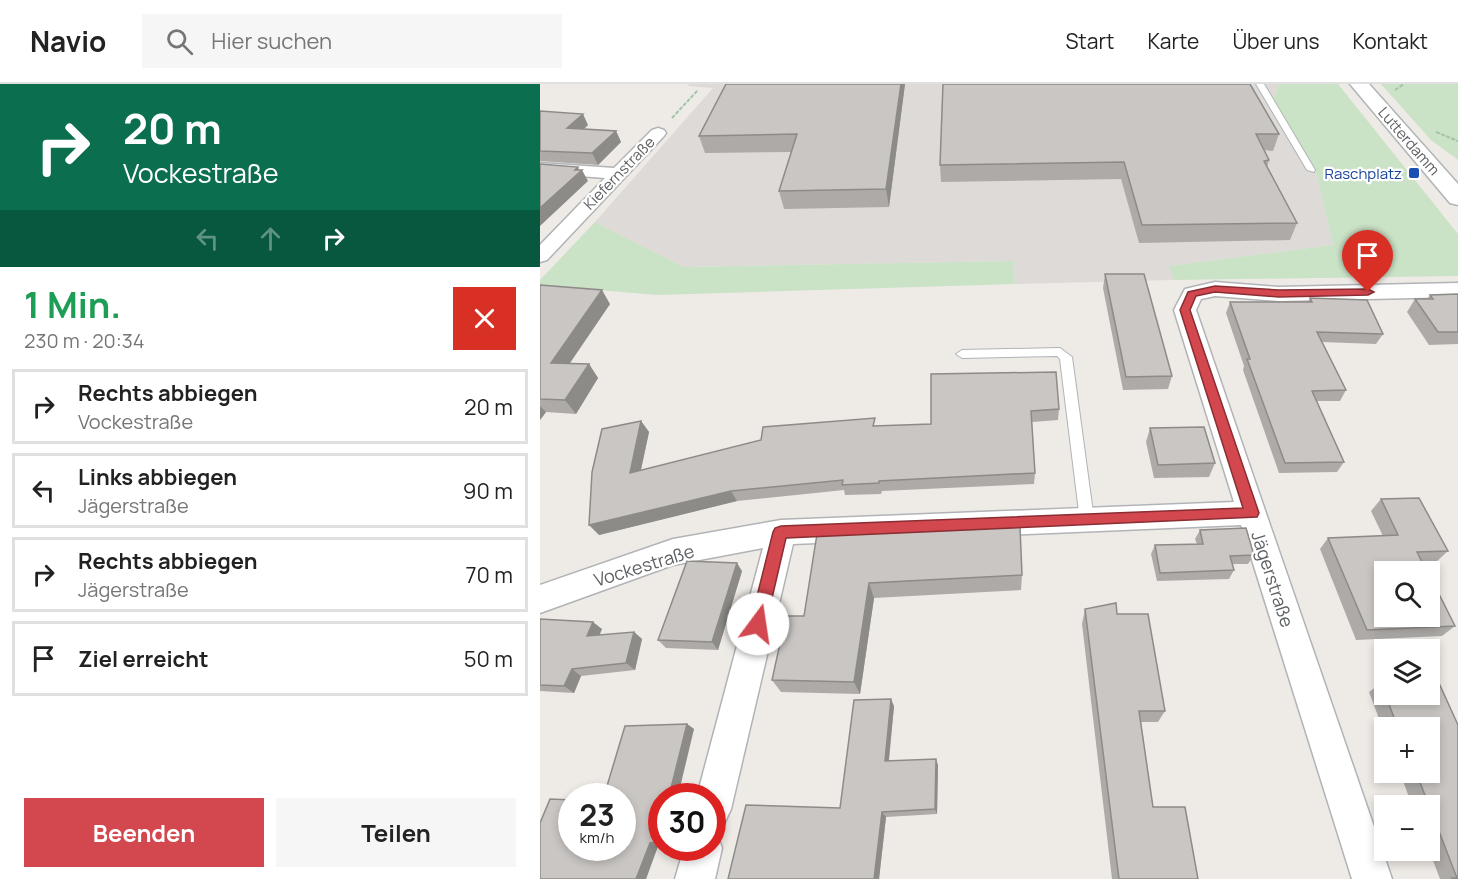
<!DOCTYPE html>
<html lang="de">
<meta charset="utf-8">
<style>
:root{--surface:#fff;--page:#f6f6f6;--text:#222;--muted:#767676;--line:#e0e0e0;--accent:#d3474f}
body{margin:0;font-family:Manrope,sans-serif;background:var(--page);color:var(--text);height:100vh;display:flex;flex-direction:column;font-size:22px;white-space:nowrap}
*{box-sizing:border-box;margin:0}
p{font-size:20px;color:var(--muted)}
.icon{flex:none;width:33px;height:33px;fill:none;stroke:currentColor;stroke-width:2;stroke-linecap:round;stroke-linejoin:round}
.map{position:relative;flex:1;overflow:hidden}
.details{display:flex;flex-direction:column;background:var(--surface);width:540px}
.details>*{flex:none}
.hud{background:#0b6e4f;color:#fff;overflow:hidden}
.tools{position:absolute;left:834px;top:477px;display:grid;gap:12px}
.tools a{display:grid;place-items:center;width:66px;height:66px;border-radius:0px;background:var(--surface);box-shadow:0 3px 9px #0003;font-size:30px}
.speed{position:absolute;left:18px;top:699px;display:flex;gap:12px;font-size:30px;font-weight:700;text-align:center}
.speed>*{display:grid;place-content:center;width:78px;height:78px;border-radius:50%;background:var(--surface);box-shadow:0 3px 9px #0003;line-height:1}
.speed small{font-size:15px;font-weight:400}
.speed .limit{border:9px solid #d22;background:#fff;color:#111}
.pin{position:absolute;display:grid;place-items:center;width:51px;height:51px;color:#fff;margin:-62px -26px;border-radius:50% 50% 50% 0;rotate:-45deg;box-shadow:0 0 6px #0007}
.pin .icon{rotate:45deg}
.me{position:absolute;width:66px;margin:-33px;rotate:14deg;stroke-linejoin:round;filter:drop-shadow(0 0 4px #0008)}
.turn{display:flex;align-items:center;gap:21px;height:126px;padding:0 24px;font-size:27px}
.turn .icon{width:78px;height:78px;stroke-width:2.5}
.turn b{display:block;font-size:42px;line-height:51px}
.lanes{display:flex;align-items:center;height:57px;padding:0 24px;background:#0003;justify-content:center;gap:30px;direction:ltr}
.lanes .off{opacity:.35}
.round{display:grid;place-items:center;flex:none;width:63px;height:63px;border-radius:0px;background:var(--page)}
.summary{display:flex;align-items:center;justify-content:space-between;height:102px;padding:0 24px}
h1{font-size:36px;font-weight:700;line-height:45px;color:#1e9e55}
.action{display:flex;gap:12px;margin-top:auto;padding:12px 24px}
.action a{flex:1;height:69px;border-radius:0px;background:var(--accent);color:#fff;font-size:24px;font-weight:700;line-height:69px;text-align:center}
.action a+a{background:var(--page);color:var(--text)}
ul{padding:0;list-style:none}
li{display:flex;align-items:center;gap:18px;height:75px;margin:0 12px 9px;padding:0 12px;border:3px solid var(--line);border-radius:0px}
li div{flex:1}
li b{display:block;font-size:22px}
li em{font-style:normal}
header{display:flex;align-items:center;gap:36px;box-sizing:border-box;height:84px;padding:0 30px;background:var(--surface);border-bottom:2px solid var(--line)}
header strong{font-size:28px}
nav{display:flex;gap:33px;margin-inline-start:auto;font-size:21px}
.search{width:420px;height:54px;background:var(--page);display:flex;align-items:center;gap:15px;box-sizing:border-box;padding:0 21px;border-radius:0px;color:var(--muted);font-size:22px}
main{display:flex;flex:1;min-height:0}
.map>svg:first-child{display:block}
.industrial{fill:#dddad8}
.green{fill:#cae2c6}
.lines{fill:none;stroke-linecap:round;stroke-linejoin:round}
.lane-casing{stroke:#b1b3b6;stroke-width:2}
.street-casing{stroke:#b1b3b6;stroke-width:3}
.secondary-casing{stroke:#b0b4b7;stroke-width:3}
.path{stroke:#a2c4a7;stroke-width:2;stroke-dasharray:4 1.5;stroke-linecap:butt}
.lane{fill:#fff;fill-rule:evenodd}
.street{fill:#fff;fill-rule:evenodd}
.secondary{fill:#fff;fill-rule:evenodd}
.wall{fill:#adaaa8}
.shaded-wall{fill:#8d8b88}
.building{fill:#c9c6c3;stroke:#8d8b88;stroke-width:1.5}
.route{fill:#d3474f;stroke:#892e33;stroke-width:1.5}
.transit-dot{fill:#1a4fb4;stroke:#fff;stroke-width:2}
.labels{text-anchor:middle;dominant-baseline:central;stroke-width:4.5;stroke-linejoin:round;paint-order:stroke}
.far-street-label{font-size:15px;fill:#5e6164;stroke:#fff}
.far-transit-label{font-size:15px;fill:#164399;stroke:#fff;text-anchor:end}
.street-label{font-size:18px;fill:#5e6164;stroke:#fff}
</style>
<header>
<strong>Navio</strong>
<div class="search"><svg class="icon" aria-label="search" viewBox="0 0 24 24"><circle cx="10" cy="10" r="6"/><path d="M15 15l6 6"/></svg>Hier suchen</div>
<nav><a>Start</a><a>Karte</a><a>Über uns</a><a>Kontakt</a></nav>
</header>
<main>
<section class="details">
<div class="hud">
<div class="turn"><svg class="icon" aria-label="right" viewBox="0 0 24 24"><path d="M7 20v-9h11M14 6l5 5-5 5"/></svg><div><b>20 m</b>Vockestraße</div></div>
<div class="lanes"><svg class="icon off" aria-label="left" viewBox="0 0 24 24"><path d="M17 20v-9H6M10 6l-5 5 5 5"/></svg><svg class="icon off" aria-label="ahead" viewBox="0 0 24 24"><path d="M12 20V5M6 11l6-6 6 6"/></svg><svg class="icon" aria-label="right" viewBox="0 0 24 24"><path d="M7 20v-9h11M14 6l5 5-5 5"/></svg></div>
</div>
<div class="summary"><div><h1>1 Min.</h1><p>230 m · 20:34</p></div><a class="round" style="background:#d93025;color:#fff"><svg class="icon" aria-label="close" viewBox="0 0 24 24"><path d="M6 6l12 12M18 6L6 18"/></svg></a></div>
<ul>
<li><svg class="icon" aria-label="right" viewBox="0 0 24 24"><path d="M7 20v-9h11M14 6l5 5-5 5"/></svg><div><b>Rechts abbiegen</b><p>Vockestraße</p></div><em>20 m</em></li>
<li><svg class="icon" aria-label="left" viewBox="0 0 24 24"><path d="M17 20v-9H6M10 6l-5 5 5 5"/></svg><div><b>Links abbiegen</b><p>Jägerstraße</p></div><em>90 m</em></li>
<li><svg class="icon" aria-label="right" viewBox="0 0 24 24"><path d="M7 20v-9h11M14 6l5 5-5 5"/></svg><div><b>Rechts abbiegen</b><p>Jägerstraße</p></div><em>70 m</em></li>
<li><svg class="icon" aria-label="arrive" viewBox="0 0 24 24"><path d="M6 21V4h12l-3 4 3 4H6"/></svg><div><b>Ziel erreicht</b></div><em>50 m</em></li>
</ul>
<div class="action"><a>Beenden</a><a>Teilen</a></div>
</section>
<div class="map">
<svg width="918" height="795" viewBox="0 0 918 795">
<rect width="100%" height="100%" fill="#eeebe6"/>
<!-- industrial -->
<path class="industrial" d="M149,0H739L733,16L776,88L793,161L630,182L634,196L475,200L473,177L144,183L55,138L173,4L148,2Z"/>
<!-- green -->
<path class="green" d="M739,0H798L918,150V192L634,196L629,182L793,161L776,88L733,16Z
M841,0H918V76L891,56Z
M55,138L144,183L473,177L475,200L117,211L0,201V196Z"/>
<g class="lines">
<!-- lane casing -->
<g class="lane-casing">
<path id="lane" d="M716,0H724L775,86L774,88L767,86Z
M520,264L532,273L554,436L552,440L547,442L542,440L540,436L520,275L517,272L422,274L416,270L422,266Z"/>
</g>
<!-- street casing -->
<g class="street-casing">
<path id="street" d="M118,44L124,46L126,49L124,52L7,176L0,178V161L65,94L0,89V79L74,84L112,46Z
M675,198L739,203L918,199V213L739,217L675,212L661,215L656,226L852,795H812L701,441L253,460L191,725L185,738L172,743V712H157L223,464L133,481L0,529V501L133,455L241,436L694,418L634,226L645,205Z
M172,749L177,750L182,764L175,795H135L144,764H172Z"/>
</g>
<!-- secondary casing -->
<g class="secondary-casing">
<path id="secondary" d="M810,0H829L918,100V121L910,119Z"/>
</g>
<!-- path -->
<path class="path" d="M855,6L864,0
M132,34L158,6
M896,48L918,57"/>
<!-- lane -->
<use href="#lane" class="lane"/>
<!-- street -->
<use href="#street" class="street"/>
<!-- secondary -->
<use href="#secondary" class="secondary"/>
</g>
<!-- wall -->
<path class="wall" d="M186,0H365L349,123L244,125L239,107L251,68L165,69L159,52Z
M403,0L739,50L733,67L724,66L729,76L727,83L757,139L750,156L599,159L581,95L401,98L400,81Z
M0,27L48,41L44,45L76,47L81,58L58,81L0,77Z
M565,190L632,292L628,305L583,306L563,204Z
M0,201L70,220L30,279L49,280L58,294L36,330L6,328L0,336Z
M918,210V260L889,261L867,228L875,215H887L890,211Z
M770,214L843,250L836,260L782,258L806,306L800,317H777L804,378L797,388L739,389L703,286L704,282L686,229L690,218H768Z
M391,290L519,325L518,336L492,338L495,389L494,400L342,407L341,410L305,411L304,406L197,417L59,451L101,337L109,348L101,386L336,342L391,340Z
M610,344L675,379L669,393L614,394L606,358Z
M841,415L908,467L896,478H883L915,542L902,552L816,556L780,465L788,454L843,452L831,427Z
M660,446L714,471L708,480H692L694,486L689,495L617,497L611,470L615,461L657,460L655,455Z
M277,450L482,491L481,506L334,514L320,610L241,608L232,596L264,532Z
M202,487L178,566L126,564L118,556Z
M545,525L577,530L625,627L618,638H601L613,723L658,795H572L542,540Z
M0,535L62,545L59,551L94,548L102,555L95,586L41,592L34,609L0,607Z
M841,599H844V610H890L918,795H900L889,766L890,722H872L860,688H890V644H844V648L829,608Z
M354,622L349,677L398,681L397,730L346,733L339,795H188L300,724Z
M147,640L154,645L122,712V762H118L106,795H0L32,764Z"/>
<!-- shaded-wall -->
<path class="shaded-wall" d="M361,0H365L349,123L346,105Z
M43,30L48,41L33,55L27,44Z
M76,47L81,58L58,81L52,69Z
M38,83L40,88L42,86L48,97L0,142V124Z
M62,206L70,220L21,292L11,279Z
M49,280L58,294L36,330L25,316Z
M0,322L6,328L0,336Z
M101,337L109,348L98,399L90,389Z
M191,407L197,417L59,451L49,441Z
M197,479L202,487L178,566L172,558Z
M329,499L334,514L320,610L314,598Z
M53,538L62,545L56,560L47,552Z
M94,548L102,555L95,586L86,579Z
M32,585L41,592L34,609L24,602Z
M351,615L354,622L348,683L345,677Z
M147,640L154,645L138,712H129Z
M396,675L398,681L397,730L395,725Z
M342,728L346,733L339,795H334Z
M122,743V760L118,758Z
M110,759L118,762L106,795H96Z"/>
<!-- building -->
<path class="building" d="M186,0H361L346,105L239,107L257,50L159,52Z
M403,0H710L739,50H716L729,76L724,77L757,139L602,141L584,78L400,81Z
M0,27L43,30L27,44L76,47L52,69L0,67Z
M0,80L38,83L35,86H42L0,124Z
M565,190H604L632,292L586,293Z
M0,201L62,206L11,279L49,280L25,316L0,315Z
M918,210V248H898L875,215H893L890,211Z
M770,214L827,216L843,250L777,248L806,306L772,307L804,378L745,379L707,275H710L690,218H772Z
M516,288L519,325L491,327L495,389L339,397V399L302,401L303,396L191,407L49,441L52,388L62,345L101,337L90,389L221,356L223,343L335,334L333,342L391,340V290Z
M664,343L675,379L618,381L610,344Z
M879,414L908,467L877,468L887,488H844V532H890V492L915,542L827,546L788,454L858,451L841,415Z
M480,443L482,491L329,499L314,598L232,596L246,532H264L277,450Z
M706,444L714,471L690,472L694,486L620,489L615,461L663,460L660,446Z
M147,477L197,479L172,558L118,556Z
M576,519L577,530H608L625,627H599L613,723H645L658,795H579L545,525Z
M0,535L53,538L47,552L94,548L86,579L32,585L24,602L0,601Z
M890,597H898L918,641V795H913L912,794H917L876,688H890V644H858L845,610H890Z
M841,599H844V609Z
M351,615L345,677L396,675L395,725L342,728L334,795H188L206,721L300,724L314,616Z
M147,640L129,712H122V743L118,758L110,759L96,795H0V739L10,715L32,716V764H82V712H64L85,642Z"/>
<!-- route -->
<path class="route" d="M675,202L739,206L828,205L834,208L828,211L739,213L675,208L656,212L650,226L719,429L717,433L246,454L226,540L223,546L218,548L212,546L210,540L233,448L235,444L241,442L703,424L640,226L648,208Z"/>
<!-- markers -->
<rect class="transit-dot" x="868" y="83" width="12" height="12" rx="3"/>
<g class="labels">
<!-- far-street labels -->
<g class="far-street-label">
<text transform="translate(869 57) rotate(49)">Lutterdamm</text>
<text transform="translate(79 89) rotate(-46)">Kiefernstraße</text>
</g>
<!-- far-transit labels -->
<g class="far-transit-label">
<text x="862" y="89">Raschplatz</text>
</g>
<!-- street labels -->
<g class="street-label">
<text transform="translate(104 481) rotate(-17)">Vockestraße</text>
<text transform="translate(733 495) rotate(72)">Jägerstraße</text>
</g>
</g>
</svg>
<div class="tools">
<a><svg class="icon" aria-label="search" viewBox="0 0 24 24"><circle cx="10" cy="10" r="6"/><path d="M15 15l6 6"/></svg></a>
<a><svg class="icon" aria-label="layers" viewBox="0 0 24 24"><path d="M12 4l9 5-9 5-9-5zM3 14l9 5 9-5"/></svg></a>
<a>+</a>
<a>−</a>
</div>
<div class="speed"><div>23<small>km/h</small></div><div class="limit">30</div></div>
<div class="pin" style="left:828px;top:208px;background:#d93025"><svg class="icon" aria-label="arrive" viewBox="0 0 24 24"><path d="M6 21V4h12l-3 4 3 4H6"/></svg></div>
<svg class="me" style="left:218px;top:540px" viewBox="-20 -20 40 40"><circle r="19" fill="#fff"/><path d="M0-13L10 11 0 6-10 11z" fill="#d3474f"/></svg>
</div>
</main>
